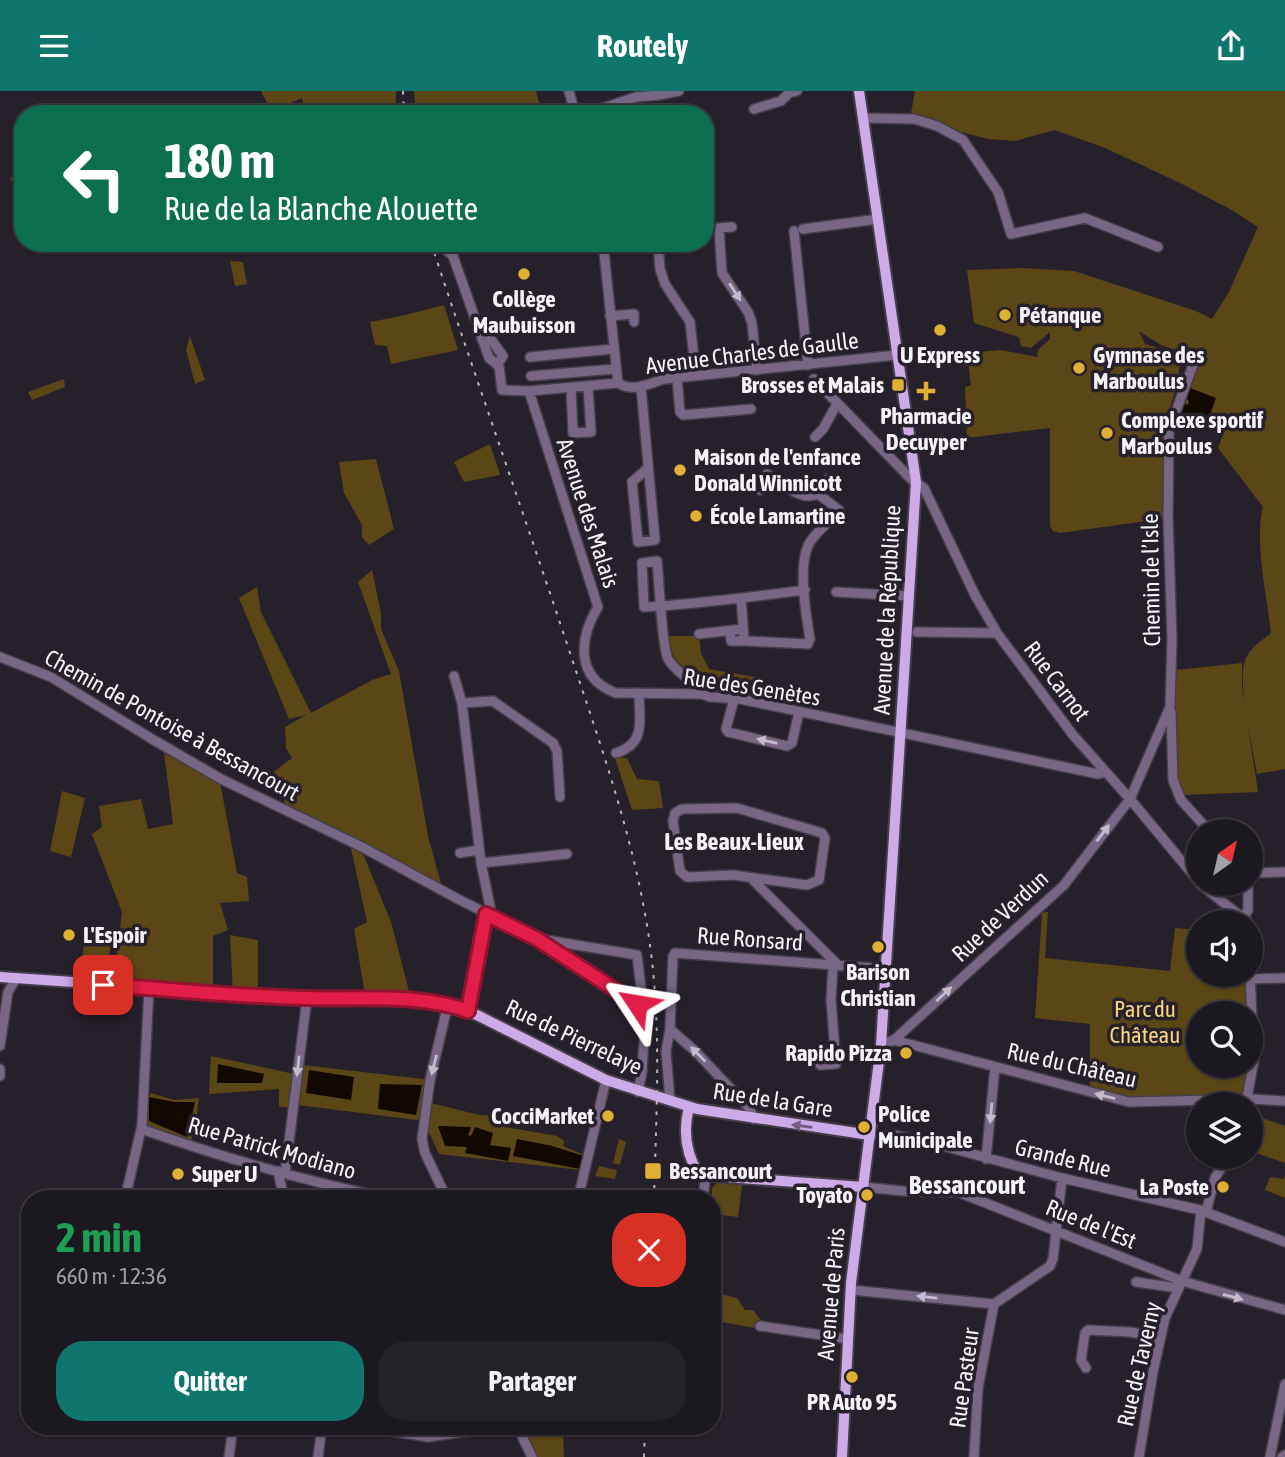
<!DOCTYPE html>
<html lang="fr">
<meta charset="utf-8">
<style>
:root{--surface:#1c1820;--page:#252129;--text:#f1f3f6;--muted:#a0a0a5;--line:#3a373e;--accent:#0f766e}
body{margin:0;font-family:"Asap Condensed",sans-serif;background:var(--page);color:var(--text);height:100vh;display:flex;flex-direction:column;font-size:26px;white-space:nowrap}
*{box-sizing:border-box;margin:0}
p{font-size:23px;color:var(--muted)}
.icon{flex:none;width:38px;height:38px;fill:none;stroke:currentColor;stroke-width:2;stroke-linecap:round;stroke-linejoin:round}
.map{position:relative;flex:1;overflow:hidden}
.drawer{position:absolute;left:21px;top:1099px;width:700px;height:245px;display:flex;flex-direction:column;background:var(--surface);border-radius:28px;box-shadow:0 2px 5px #0004,0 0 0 2px var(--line)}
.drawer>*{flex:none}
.top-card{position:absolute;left:14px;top:14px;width:700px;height:147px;border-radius:28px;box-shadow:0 2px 5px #0004,0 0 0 2px var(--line);background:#0b6e4f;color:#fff;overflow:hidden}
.needle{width:46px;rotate:34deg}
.fabs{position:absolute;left:1186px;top:728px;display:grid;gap:14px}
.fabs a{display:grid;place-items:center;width:77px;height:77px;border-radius:50%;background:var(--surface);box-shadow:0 2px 5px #0004,0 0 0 2px var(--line);font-size:35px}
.pin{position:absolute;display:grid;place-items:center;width:60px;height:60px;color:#fff;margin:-30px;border-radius:14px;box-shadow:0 4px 10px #0006}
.me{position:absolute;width:77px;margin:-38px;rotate:303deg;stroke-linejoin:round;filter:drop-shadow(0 0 5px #0008)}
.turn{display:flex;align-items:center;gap:24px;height:147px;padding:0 35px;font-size:32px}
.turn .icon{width:91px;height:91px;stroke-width:2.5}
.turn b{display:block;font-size:49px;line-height:60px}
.round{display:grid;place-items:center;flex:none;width:74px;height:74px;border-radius:28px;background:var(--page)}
.head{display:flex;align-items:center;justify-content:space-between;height:119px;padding:0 35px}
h1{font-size:42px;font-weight:700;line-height:52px;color:#1e9e55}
.cta{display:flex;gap:14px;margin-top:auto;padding:14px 35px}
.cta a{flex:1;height:80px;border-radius:28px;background:var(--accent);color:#fff;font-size:28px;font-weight:700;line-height:80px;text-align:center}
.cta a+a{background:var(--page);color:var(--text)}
header{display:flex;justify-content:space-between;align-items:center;height:91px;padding:0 35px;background:var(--accent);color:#fff;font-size:32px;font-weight:700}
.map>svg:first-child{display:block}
.green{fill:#5b4716;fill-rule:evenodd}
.water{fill:#110800}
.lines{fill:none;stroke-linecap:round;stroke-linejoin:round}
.minor-casing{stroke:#433e48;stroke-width:12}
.major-casing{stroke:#433e48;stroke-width:14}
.minor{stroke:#776784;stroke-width:9}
.major{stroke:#cdaae8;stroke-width:10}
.rail{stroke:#bab6be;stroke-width:2;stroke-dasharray:3.5 7;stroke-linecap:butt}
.oneway{fill:#c4bbcb}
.oneway2{fill:#715e80}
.route-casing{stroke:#92132f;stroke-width:18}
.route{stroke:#e11d48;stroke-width:12}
.poi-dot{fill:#e0b034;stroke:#26202b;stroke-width:2.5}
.labels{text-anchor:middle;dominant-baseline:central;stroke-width:7;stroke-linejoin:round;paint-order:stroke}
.poi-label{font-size:23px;font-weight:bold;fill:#f7f3fb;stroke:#26202b;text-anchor:start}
.street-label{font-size:23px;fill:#f7f3fb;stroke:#26202b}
.park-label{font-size:23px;fill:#f9d47e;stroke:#26202b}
.neighbourhood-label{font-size:24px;font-weight:bold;fill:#f7f3fb;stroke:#26202b}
.quarter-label{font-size:26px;font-weight:bold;fill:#f7f3fb;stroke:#26202b}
</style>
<header><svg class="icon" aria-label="menu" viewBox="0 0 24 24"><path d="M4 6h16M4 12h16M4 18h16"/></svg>Routely<svg class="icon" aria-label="share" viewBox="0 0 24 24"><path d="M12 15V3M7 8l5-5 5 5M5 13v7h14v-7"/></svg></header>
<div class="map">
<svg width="1285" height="1366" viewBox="0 0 1285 1366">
<rect width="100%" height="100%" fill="#26202b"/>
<!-- green -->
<path class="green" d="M261,0H396L395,23H306L302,7L271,20Z
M414,0H536L542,23H416Z
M915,0H1285V678L1257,683C1253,657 1237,592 1245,569C1250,557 1261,550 1271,542C1267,504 1254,452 1263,416L1218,357L1223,344L1175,321L1196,266L1161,254L1139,240L1145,253L1191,267L1179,277C1179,297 1172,306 1168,324C1161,356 1164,389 1165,422L1161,428L1060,442L1053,440L1050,435V337L967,347L965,296L971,294L967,262L1001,259L1037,266L1038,259L1050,248V241L1031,257L1021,255L1019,246L974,232L967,179L1022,177L1074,180L1196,220L1212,228L1229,201L1258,136L1230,118L1178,91L1105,57L1055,39L1015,50L988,48L910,28Z
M23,82V113H22L10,87Z
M230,170L243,171L247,193L235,195Z
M444,214L458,259L391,273L387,255L375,254L370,231L406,224Z
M190,245L205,289L195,293L186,259Z
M64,288L65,296L32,309L28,301Z
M490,353L500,384L464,391L454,371Z
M376,368L394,438L369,454L362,446V434L344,402L339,371Z
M372,479L381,522V538L399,580L428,745L443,800L359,753L391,831L411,908L366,909L354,838L367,831L349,748L287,717L274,681L292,667L286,657L285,636L306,624L289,628L239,507L257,496L261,521L311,622L372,589L391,583L358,491Z
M668,545H699L701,562L709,578L755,586L753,605L710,602L676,569L670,557Z
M1242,572V596L1258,701L1183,704V699L1176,690V579Z
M166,654L220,691L237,782L247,786L249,810L220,812L228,839L213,845V901L113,891L122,821L92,743L102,736L99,715L141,708L148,738L173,733L164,661Z
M617,663L622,667H627L637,688L659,690L663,717L632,719L614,664Z
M62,700L85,707L71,766L50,760Z
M1048,821L1045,867L1170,880L1175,837L1199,839V884L1247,886L1250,919H1252L1254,969L1246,1009L1129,1011L1090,1001V933L1035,927L1042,822ZM1199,922H1251V975H1199Z
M86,836L112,841L107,890L80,887Z
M230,844L258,849V903H233Z
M211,965L294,983L292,1016H279V998L209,1003Z
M302,974L432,989L427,1011L479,1024L501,1025L500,1035L557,1045L564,1050L563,1055L584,1064L580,1079L439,1063L424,1030L298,1014Z
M151,1002L174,1009L199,1007L196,1033L191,1050L148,1037C139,1027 146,1013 151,1002Z
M1251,1023L1285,1035V1072L1251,1060Z
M619,1048L626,1051L620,1074L613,1072Z
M599,1075L617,1079L615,1088L595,1085Z
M1285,1085V1107L1265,1099L1270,1086L1283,1088Z
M716,1092L742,1094L738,1126L712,1123V1098Z
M712,1201L737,1207L745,1219H753L760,1228V1238L712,1229Z
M521,1335H563L564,1366H536Z"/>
<!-- water -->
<path class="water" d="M1190,297L1216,307L1207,332L1181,323L1184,312L1188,314L1189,310L1186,307Z
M218,973L264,983L262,992H217Z
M309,979L354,986L351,1009L306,1002Z
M380,993L422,994L416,1024L378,1018Z
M149,1006L175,1011H195L187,1046L149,1030Z
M438,1035L471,1036L468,1044L471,1045L475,1036L493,1042L490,1054L511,1057L508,1070L465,1062L467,1056L445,1055Z
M517,1048L552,1055L584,1065L580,1078L513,1065Z"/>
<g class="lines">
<!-- minor casing -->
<g class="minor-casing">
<path id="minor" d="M569,0L575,23
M659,4L679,0
M754,18L781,10L789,2L797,0
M586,23L636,6L659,4L660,0
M863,27L914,28L937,35L963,49L998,101L1011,143L1085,127L1158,156
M719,137L722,182L748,221L752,232L757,279
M705,138L732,136
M803,138L878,128
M794,140L808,274
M441,152L443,156L453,165L489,267L499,275L502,299L529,300L618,292C633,302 649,292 665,288L897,264
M603,152L618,292
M658,152L660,178L665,193L690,231L696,285
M453,165L454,152
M610,225L634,223V231
M482,249L490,247L503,265L497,274
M530,266L613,258
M531,285L615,278
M677,287L680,321L683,324L751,318
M814,288L912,389L924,397L975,504L997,542L1073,644L1130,708L1199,791
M641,296L655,449L638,451L632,391L648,377
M571,297L573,342L591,341L588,296
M529,300L598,516C579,547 575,587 616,602L702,603L710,606L740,608L1098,683L1106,681
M815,346L823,338L837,313
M760,399L767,383C782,392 800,411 818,403
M836,501L909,505
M741,507L744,547L746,550L808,553L810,548C806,524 797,472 810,451C818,439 830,431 839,419L818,403L828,388
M730,540L731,550H746
M917,541L997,542
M699,543L743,538
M0,566L51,586L152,648L221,688L362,756L458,808L537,848L629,907L642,921L645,933L642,981L638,1001
M454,585L462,612L481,772L490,815V825
M702,603C693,589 676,582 668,568C662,557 659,488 657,470L642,472L644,516C698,513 751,506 805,499
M734,608L726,638L728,641L787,655L792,652L799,621
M462,612L493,610L553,652L557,660L560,706
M1171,621L1173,689L1181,709L1209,740
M616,662C647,652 639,629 639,602
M737,717L822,742L825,747L819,789L807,794L733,784L687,786L680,780L673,730L675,722L682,718Z
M460,762L479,759
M481,772L567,763
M1251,782L1285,781
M751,787L838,874
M1200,793L1239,824H1245
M1247,831L1245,824L1248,819V793
M540,848L637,864L641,898L637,913
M1250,888L1285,887
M468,920L486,823
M670,938L695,960L750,1018L754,1028
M894,949L1129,1011L1252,1008L1285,1010
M881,954L894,949L1064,794L1130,708L1170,616L1172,548L1168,427L1169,339L1196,266
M0,955L8,901L16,888
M820,974L836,973L831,909L833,874
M0,978V985
M670,1009L666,960L670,938L673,865L675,862L886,878
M1246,1012L1254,969L1250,884
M141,1038C224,1067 307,1091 393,1108
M870,1044H893L932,1052L1062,1087L1200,1119L1285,1151
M986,1068L995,976
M278,1080L284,1108
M285,1083L307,907
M863,1096L903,1100L958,1101L1182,1190L1285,1219
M125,1108L142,1034L149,897
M447,1108L425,1062L422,1048L430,989L448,913
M578,1108L606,989
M703,1108L705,1090L708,1086
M1206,1121L1215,1087L1228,1066
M1136,1191L1178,1197
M851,1199L994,1213L1050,1175L1053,1168L1062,1087
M760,1235L848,1248
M1086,1277L1081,1269L1085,1242L1088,1239L1130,1241L1160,1247
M359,1335L428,1346L504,1335
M517,1335L532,1366
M229,1366L233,1335
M318,1366L322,1335
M974,1366L978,1297L994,1213
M1139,1366L1153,1281L1165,1227L1197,1158L1201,1119
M1270,1366L1285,1293
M1282,1366L1285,1364"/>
</g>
<!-- major casing -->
<g class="major-casing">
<path id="major" d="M0,886L307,907L411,908L448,913L477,924L606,989L697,1018L870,1044
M689,1016C683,1039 686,1063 699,1084L863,1096
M842,1366L851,1192L881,954L916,391L859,0"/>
</g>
<!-- minor -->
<use href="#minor" class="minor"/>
<!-- major -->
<use href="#major" class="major"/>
<!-- rail -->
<path class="rail" d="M403,0L404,23
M431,152C477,291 526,429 572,568C605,667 640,766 652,870C661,949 656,1029 654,1108
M644,1366L645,1335"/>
</g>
<!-- one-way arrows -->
<defs><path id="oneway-solid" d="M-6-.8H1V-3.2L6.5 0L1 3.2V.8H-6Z" transform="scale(1.75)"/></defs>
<g class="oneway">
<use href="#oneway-solid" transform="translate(735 201) rotate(57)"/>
<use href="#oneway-solid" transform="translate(767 650) rotate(-167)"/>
<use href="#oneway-solid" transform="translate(1103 742) rotate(-53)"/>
<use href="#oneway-solid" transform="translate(944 903) rotate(-43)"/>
<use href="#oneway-solid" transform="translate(698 963) rotate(-135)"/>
<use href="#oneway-solid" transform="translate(434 974) rotate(104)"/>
<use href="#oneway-solid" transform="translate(298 975) rotate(96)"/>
<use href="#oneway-solid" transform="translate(1105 1005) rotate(-166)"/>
<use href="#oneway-solid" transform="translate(991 1022) rotate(95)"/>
<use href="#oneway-solid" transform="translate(927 1206) rotate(-174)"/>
<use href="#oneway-solid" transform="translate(1233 1206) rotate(15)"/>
</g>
<use class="oneway2" href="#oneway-solid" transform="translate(802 1035) rotate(-172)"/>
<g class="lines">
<!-- route casing -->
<g class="route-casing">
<path id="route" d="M103,894C171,898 239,906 307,907C362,909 416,902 468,920L486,823L537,848L637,913"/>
</g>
<!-- route -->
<use href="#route" class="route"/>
</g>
<!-- markers -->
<g class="poi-dot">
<circle cx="524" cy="183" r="7"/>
<circle cx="1005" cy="224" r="7"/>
<circle cx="940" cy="239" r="7"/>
<circle cx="1079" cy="277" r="7"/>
<rect x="891" y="287" width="14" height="14" rx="3.5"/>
<path d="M922.5 289.5h7v7h7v7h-7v7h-7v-7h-7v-7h7z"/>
<circle cx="1107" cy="342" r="7"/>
<circle cx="680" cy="379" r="7"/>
<circle cx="696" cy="425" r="7"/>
<circle cx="69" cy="844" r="7"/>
<circle cx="878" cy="856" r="7"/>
<circle cx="906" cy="962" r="7"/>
<circle cx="608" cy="1025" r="7"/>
<circle cx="864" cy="1036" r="7"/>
<rect x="644" y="1071" width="18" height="18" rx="3.5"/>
<circle cx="178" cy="1083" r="7"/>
<circle cx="1223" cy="1096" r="7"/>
<circle cx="867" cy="1104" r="7"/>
<circle cx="852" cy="1286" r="7"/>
</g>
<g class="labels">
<!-- poi labels -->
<g class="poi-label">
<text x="524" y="208" text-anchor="middle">Collège<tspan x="524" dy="26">Maubuisson</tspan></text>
<text x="1019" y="224">Pétanque</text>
<text x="940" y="264" text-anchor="middle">U Express</text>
<text x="1093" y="264">Gymnase des<tspan x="1093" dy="26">Marboulus</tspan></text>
<text x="884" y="294" text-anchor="end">Brosses et Malais</text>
<text x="926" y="325" text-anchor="middle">Pharmacie<tspan x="926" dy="26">Decuyper</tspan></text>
<text x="1121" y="329">Complexe sportif<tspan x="1121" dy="26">Marboulus</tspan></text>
<text x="694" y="366">Maison de l'enfance<tspan x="694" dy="26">Donald Winnicott</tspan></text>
<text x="710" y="425">École Lamartine</text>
<text x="83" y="844">L'Espoir</text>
<text x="878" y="881" text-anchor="middle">Barison<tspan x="878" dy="26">Christian</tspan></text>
<text x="892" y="962" text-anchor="end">Rapido Pizza</text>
<text x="878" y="1023">Police<tspan x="878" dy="26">Municipale</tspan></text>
<text x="594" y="1025" text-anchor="end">CocciMarket</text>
<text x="669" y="1080">Bessancourt</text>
<text x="192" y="1083">Super U</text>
<text x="1209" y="1096" text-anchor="end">La Poste</text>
<text x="853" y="1104" text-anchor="end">Toyato</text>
<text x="852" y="1311" text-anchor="middle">PR Auto 95</text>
</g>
<!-- street labels -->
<g class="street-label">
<text transform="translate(752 262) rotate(-7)">Avenue Charles de Gaulle</text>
<text transform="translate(588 422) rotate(72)">Avenue des Malais</text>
<text transform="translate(1151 489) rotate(-91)">Chemin de l’Isle</text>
<text transform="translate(887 519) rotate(-87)">Avenue de la République</text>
<text transform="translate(1057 590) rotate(53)">Rue Carnot</text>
<text transform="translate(752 596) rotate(9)">Rue des Genètes</text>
<text transform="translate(172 634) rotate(29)">Chemin de Pontoise à Bessancourt</text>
<text transform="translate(1000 825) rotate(-43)">Rue de Verdun</text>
<text transform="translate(750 848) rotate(4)">Rue Ronsard</text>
<text transform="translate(574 946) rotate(25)">Rue de Pierrelaye</text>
<text transform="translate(1072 974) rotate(13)">Rue du Château</text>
<text transform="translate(773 1009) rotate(9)">Rue de la Gare</text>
<text transform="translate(272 1057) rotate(16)">Rue Patrick Modiano</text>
<text transform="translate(1063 1067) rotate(14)">Grande Rue</text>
<text transform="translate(1091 1133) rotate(22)">Rue de l'Est</text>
<text transform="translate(831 1203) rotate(-85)">Avenue de Paris</text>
<text transform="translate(1139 1273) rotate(-77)">Rue de Taverny</text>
<text transform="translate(964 1287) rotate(-82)">Rue Pasteur</text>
</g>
<!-- park labels -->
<g class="park-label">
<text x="1145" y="918">Parc du<tspan x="1145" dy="26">Château</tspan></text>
</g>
<!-- neighbourhood labels -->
<g class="neighbourhood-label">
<text x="734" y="750">Les Beaux-Lieux</text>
</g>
<!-- quarter labels -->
<g class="quarter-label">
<text x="967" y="1094">Bessancourt</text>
</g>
</g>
</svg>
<div class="fabs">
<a><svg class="needle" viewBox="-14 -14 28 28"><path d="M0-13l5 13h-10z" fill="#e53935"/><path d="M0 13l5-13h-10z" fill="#a0a0a5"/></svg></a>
<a><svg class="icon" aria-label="sound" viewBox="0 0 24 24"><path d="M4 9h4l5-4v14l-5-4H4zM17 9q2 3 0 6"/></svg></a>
<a><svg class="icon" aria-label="search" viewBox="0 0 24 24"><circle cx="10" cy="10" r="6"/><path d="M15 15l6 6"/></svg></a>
<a><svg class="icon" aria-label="layers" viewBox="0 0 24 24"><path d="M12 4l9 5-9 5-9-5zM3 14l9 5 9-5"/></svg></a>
</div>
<div class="pin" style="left:103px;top:894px;background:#d93025"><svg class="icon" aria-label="arrive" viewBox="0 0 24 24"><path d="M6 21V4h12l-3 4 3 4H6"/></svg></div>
<svg class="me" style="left:637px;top:913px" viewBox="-20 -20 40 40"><path d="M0-17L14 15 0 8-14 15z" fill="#e11d48" stroke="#fff" stroke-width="4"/></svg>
<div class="top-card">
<div class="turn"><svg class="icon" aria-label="left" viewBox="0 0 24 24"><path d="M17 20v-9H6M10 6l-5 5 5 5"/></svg><div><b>180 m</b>Rue de la Blanche Alouette</div></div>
</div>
<section class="drawer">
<div class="head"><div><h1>2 min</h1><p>660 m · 12:36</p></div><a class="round" style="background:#d93025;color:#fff"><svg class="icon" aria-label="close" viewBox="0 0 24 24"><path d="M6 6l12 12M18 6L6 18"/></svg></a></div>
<div class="cta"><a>Quitter</a><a>Partager</a></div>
</section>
</div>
